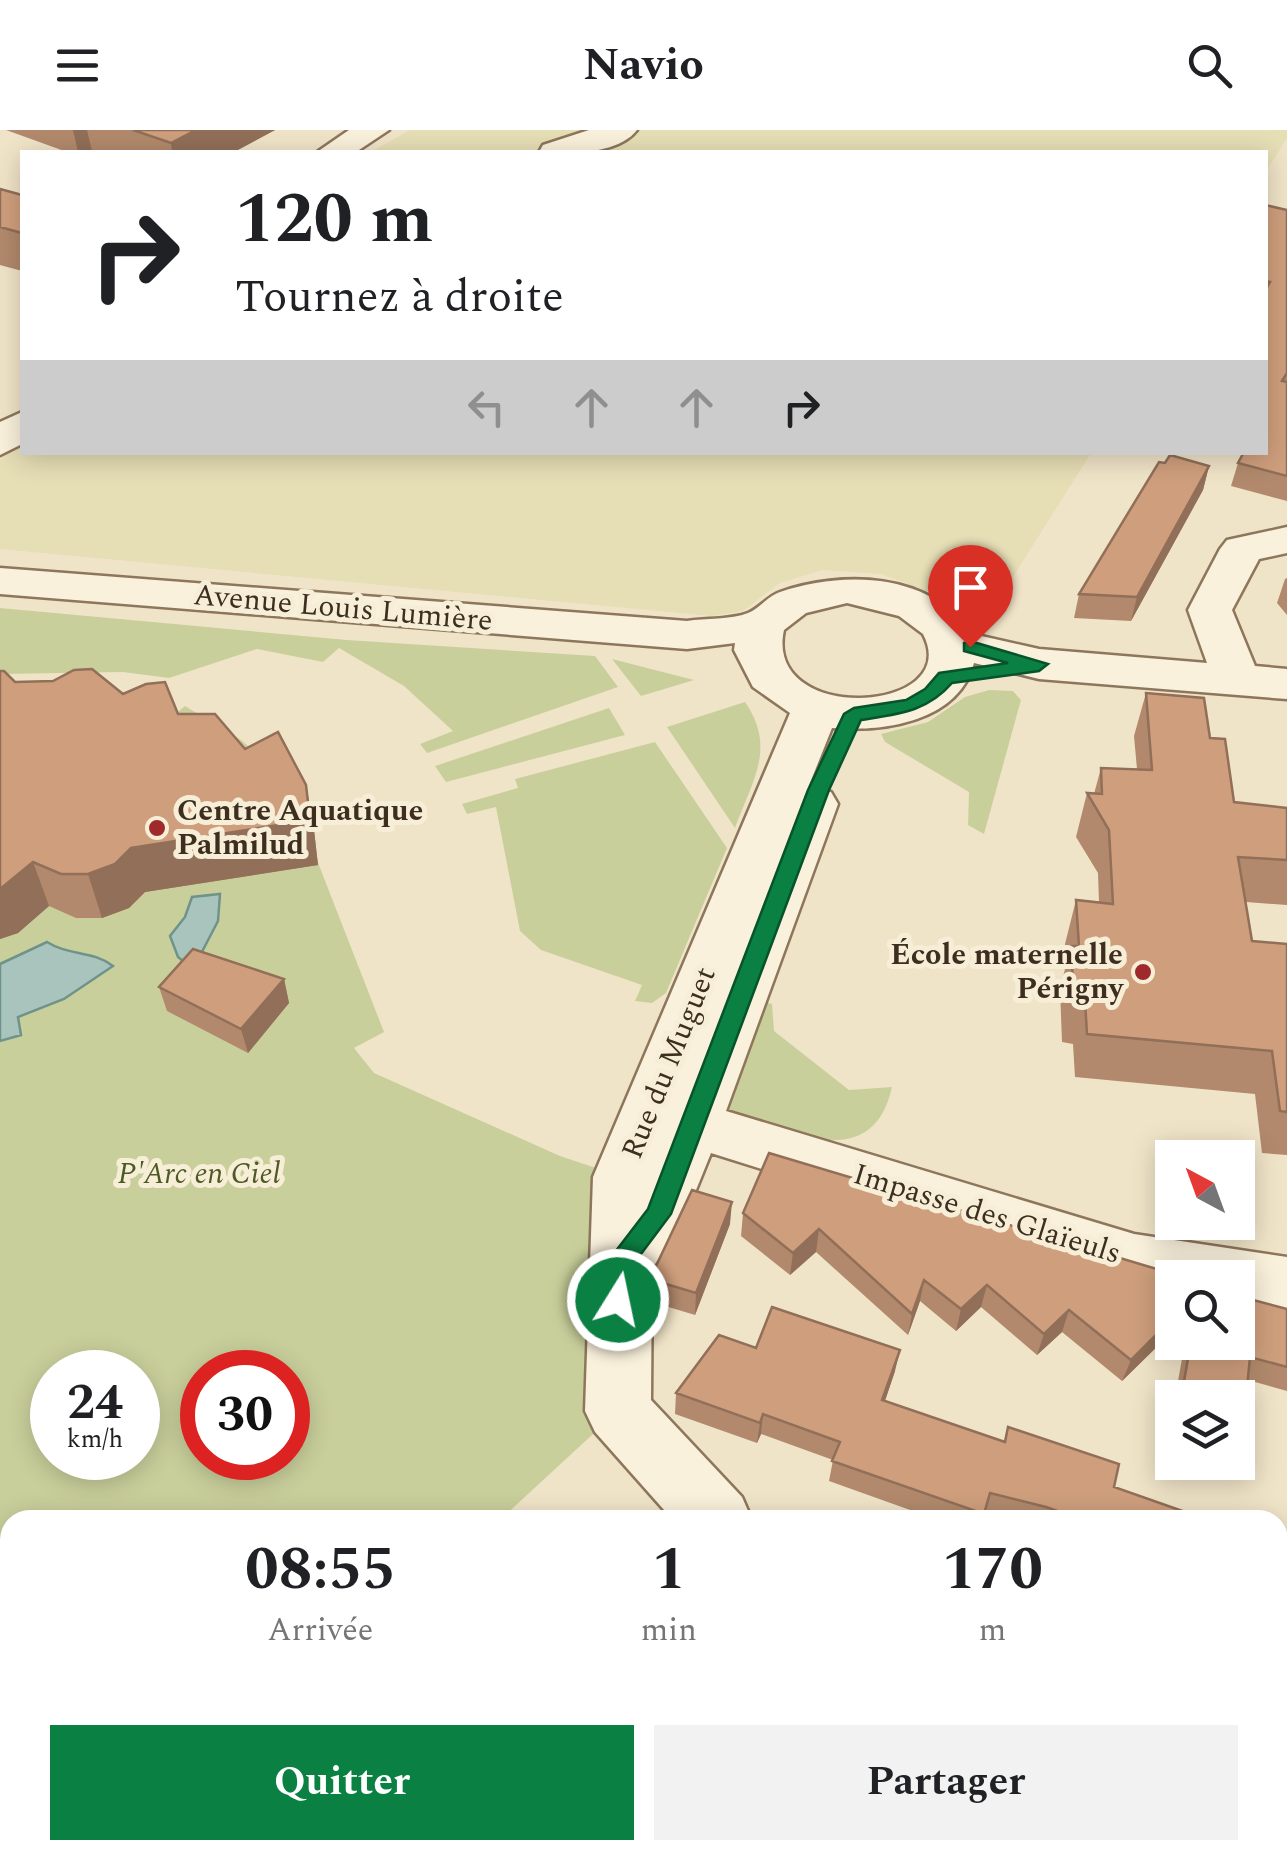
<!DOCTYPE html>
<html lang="fr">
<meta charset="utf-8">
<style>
:root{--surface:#fff;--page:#f2f2f2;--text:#202124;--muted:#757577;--accent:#0b8043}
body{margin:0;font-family:Spectral,serif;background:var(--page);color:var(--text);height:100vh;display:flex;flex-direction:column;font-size:38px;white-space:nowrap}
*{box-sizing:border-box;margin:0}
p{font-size:32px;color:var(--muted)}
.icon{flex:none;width:55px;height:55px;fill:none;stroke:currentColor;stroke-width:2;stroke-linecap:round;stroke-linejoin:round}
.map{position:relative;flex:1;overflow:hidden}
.sheet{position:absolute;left:0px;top:1380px;width:1288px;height:350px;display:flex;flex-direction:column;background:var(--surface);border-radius:30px 30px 0 0;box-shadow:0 5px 25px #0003}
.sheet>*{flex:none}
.hud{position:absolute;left:20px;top:20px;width:1248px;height:305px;border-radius:0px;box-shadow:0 5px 25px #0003;background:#fff;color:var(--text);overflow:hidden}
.needle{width:65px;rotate:319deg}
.fabs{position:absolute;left:1155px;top:1010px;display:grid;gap:20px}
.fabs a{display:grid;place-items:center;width:100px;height:100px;border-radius:0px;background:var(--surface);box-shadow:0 5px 25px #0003;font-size:50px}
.speed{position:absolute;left:30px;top:1220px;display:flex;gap:20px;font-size:50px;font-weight:700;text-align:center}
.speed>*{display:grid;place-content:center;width:130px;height:130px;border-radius:50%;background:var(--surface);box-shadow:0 5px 25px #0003;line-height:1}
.speed small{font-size:25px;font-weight:400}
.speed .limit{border:15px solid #d22;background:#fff;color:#111}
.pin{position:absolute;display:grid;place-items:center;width:85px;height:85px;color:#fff;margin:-102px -42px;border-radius:50% 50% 50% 0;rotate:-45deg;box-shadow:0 0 10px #0007}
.pin .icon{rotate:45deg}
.me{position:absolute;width:110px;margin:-55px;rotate:10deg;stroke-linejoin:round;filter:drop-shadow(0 0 8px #0008)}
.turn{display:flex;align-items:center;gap:35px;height:210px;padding:0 50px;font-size:45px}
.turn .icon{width:130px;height:130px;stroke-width:2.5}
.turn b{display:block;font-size:70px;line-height:85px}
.lanes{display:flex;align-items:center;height:95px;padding:0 50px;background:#0003;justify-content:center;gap:50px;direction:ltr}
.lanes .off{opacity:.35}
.eta{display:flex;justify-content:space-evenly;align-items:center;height:170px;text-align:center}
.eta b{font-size:60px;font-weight:700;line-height:70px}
.cta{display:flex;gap:20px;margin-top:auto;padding:20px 50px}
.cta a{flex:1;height:115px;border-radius:0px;background:var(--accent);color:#fff;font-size:40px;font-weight:700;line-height:115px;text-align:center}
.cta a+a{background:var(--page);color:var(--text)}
header{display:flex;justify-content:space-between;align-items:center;height:130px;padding:0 50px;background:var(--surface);font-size:45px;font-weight:700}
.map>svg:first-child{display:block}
.farmland{fill:#e6deb5}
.green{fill:#c9cf9b;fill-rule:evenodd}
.water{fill:#a9c4bc;stroke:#6f938a;stroke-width:2.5}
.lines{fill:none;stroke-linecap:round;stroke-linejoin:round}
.minor-casing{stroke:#8d765c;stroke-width:5}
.minor{fill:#faf1dc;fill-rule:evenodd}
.wall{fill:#b2896c}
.shaded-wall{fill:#916f58}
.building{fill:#cf9f7d;stroke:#916f58;stroke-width:2.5}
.route{fill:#0b8043;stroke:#07532c;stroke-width:2.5}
.poi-dot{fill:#9e2a2b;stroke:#f7eed8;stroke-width:4}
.labels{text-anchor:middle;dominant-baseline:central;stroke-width:10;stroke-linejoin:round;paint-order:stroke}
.street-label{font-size:30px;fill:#3d2e20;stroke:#f7eed8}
.poi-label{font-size:30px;font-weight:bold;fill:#3d2e20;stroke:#f7eed8;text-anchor:start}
.park-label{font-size:30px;font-style:italic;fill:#4d5a26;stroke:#f7eed8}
</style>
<header><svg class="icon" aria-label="menu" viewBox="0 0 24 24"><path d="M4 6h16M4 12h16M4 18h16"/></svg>Navio<svg class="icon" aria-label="search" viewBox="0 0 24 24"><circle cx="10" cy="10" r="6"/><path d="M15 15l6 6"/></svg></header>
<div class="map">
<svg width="1287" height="1730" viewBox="0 0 1287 1730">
<rect width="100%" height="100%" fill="#f0e4c8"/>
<!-- farmland -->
<path class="farmland" d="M410,0H1287V8L1265,43V22H371Z
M22,310V322L1091,323L977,504L929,462L881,444L822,440L780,453L743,481L712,486L0,419V330Z"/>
<!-- green -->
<path class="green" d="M0,478L347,510L595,526L618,557L427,623L420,614L453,601L404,556L339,518L323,532L257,519L169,548L123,542L0,544Z
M612,529L694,550L641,566Z
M989,560L1013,561L1021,570L984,704L968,695L969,662L885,612L881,604L928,592L965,567Z
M0,565L167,591L185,576L241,610L285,648L384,902L354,918L374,943L560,1026L623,1047L618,1281L500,1390H10V1720H166L156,1730H0ZM52,1242H138V1328H52ZM202,1242H288V1328H202Z
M745,572C777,618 752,651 735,698L667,597Z
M609,578L625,605L446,652L435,636Z
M655,612L727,718L666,863L652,873L635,871L642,855L541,820L520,801L496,677L467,684L462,674L518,658L515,649Z
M765,872L772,874L774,901L849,960L892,957C872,1046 790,1000 727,984L722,973Z"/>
<!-- water -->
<path class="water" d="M220,764L218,791L193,839L178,827L170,806L185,787L192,767Z
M47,812C69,826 92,820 113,836L64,869L18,887L21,905L0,911V834Z"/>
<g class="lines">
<!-- minor casing -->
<g class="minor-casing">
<path id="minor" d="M349,0H389L356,22H317Z
M589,0H637C618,25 566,24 539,22L543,15Z
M22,282V314L0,325V292Z
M1287,397V423L1259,429L1232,480L1255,536L1287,539V569L1039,549L974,533C958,592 884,602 832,598L808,658L831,662L838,674L726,981L1134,1104L1287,1127V1181L1238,1173V1148H1172V1163L1134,1156L711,1023L679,1102L652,1138L651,1270L742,1367L752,1390H673L595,1302L585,1281L593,1047L790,583L753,557L734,520L735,513L687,519L0,464V438L687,491C705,488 731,490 748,483C760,478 768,466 780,462C840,441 932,441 968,503L1039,519L1207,533L1188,480L1220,419L1227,410ZM847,473L899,486L923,504C965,584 763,596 784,500L806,483Z
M1278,1573L1287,1576V1651L1278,1647Z
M671,1720H770L774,1730H668Z"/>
</g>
<!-- minor -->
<use href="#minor" class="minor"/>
</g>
<!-- wall -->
<path class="wall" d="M6,0H275L234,22H67Z
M0,59L22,65V141L0,135Z
M1265,75L1287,80V371L1231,356L1238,333L1265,322Z
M1165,333L1209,336L1203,360L1131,491L1074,488L1079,464Z
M1287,448V485L1277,473L1285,449Z
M0,541L15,552L123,564L178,584L245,619L306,655L314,700L318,735L145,762L129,778L102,788H76L49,776L18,803L0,809Z
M1146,563L1210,608L1234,672L1287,678V775L1246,772L1252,811L1287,814V1025L1262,1023L1255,964L1075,947L1073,914L1062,912L1060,859L1066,835L1065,814L1076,770L1099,772L1098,743L1076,707L1087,663L1094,664L1101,638L1137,639L1134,606Z
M284,849L289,873L248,923L167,881L159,857Z
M743,1083L1172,1150V1202L1122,1251L1062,1202L1037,1225L981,1177L956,1201L920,1171L908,1205L816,1122L790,1145L741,1106Z
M730,1094L695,1185L655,1173L656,1136Z
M1287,1179V1261L1248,1250L1245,1278L1238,1292V1268H1175L1185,1212H1238Z
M756,1218L895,1241L885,1271L1004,1311L1008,1297L1114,1357L1208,1390H1014L984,1382L982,1390H938L829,1351L833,1330L761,1304L757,1313L675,1284L676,1263Z
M1172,1284V1310L1168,1308Z
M1278,1414L1287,1417V1491L1278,1488Z
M1109,1720H1278L1287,1730H1135Z"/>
<!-- shaded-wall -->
<path class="shaded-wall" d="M73,0H87L92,21L78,22Z
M196,0H275L234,22H172L171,13Z
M1209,336L1203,360L1131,491L1137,467Z
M306,655L314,700L318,735L145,762L129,778L102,788L88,744L131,718Z
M33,732L49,776L18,803L0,809V759Z
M284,849L289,873L248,923L241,899Z
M732,1072L730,1094L695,1185L696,1163Z
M819,1099L816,1122L790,1145L793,1123Z
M924,1150L920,1171L908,1205L912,1184Z
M987,1155L981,1177L956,1201L961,1179Z
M1069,1180L1062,1202L1037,1225L1044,1204Z
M1172,1189V1202L1122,1251L1131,1230Z
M900,1220L895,1241L878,1291L882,1270Z
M763,1284L761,1304L757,1313L760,1293Z"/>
<!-- building -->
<path class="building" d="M133,0H196L171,13Z
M0,59L22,65V103L0,97Z
M1265,75L1287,80V243L1282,251L1287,252V346L1238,333L1244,322H1265V161L1270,152L1265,151Z
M1170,325L1209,336L1137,467L1079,464L1159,332L1165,333Z
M92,539L123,564L146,554L165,552L178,584H215L245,619L278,602L306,655L310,690L131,718L115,734L88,744H61L33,732L0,759V541H4L15,552L53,551L74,540Z
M1146,563L1204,568L1210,608L1225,609L1234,672L1287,678V730L1238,727L1252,811L1287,814V982L1280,981L1272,921L1087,904L1085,871L1074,869L1071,816H1079L1076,770L1113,774L1109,700L1087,663L1102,664L1101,638L1152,640Z
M193,819L284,849L241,899L159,857Z
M769,1023L1170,1143L1168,1149L1172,1150V1189L1131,1230L1069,1180L1044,1204L987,1155L961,1179L924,1150L912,1184L819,1099L793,1123L743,1083Z
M692,1060L732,1072L696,1163L656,1151V1136Z
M1238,1166L1287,1179V1237L1250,1227L1245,1278L1238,1279V1268H1181L1191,1212H1238Z
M772,1177L900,1220L882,1270L1005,1312L1008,1297L1119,1334L1114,1357L1208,1390H1083L1046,1377L990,1363L984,1384L832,1331L840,1312L763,1284L760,1293L676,1263L719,1205L756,1218Z
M1278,1414L1287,1417V1469L1278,1465Z
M1278,1666L1287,1669V1730H1183L1157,1720H1278Z
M413,1720H567L578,1726L577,1730H408Z"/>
<!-- route -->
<path class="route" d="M970,511L1048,534L1039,541L952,553C927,582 898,584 861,590L829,660L671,1084L632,1136L628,1178H609L606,1134L648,1079L808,660L844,584L854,578L906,570L925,559L939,543L1008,533L964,521V513Z"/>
<!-- markers -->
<g class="poi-dot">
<circle cx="157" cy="698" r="10"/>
<circle cx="1143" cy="842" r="10"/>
</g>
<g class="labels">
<!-- street labels -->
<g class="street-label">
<text transform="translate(343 478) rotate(5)">Avenue Louis Lumière</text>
<text transform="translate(669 933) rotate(-68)">Rue du Muguet</text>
<text transform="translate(987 1084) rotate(17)">Impasse des Glaïeuls</text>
</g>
<!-- poi labels -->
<g class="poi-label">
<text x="177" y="681">Centre Aquatique<tspan x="177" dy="34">Palmilud</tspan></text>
<text x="1123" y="825" text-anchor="end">École maternelle<tspan x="1123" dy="34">Périgny</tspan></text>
</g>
<!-- park labels -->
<g class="park-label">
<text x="199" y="1044">P'Arc en Ciel</text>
</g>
</g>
</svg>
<div class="fabs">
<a><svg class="needle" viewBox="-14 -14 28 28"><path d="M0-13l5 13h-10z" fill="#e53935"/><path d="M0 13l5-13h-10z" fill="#757577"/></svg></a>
<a><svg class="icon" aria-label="search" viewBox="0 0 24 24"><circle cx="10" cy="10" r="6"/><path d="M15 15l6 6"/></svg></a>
<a><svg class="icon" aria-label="layers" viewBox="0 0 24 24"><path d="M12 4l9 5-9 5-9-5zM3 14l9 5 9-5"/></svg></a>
</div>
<div class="speed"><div>24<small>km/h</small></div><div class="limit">30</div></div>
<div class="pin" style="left:970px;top:517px;background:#d93025"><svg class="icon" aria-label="arrive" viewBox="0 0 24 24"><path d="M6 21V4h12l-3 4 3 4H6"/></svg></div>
<svg class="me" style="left:618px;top:1170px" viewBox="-20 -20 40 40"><circle r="17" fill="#0b8043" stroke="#fff" stroke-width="3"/><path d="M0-11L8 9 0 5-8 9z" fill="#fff"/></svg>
<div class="hud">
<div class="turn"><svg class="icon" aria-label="right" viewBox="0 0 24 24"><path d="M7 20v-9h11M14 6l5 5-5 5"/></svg><div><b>120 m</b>Tournez à droite</div></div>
<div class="lanes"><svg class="icon off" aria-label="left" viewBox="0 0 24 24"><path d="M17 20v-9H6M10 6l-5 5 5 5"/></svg><svg class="icon off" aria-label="ahead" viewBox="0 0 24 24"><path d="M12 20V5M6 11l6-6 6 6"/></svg><svg class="icon off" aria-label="ahead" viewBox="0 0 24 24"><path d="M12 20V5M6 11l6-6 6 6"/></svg><svg class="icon" aria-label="right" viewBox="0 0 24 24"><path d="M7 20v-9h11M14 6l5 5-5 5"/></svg></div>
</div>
<section class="sheet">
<div class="eta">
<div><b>08:55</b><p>Arrivée</p></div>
<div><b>1</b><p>min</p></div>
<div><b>170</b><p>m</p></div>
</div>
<div class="cta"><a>Quitter</a><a>Partager</a></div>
</section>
</div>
